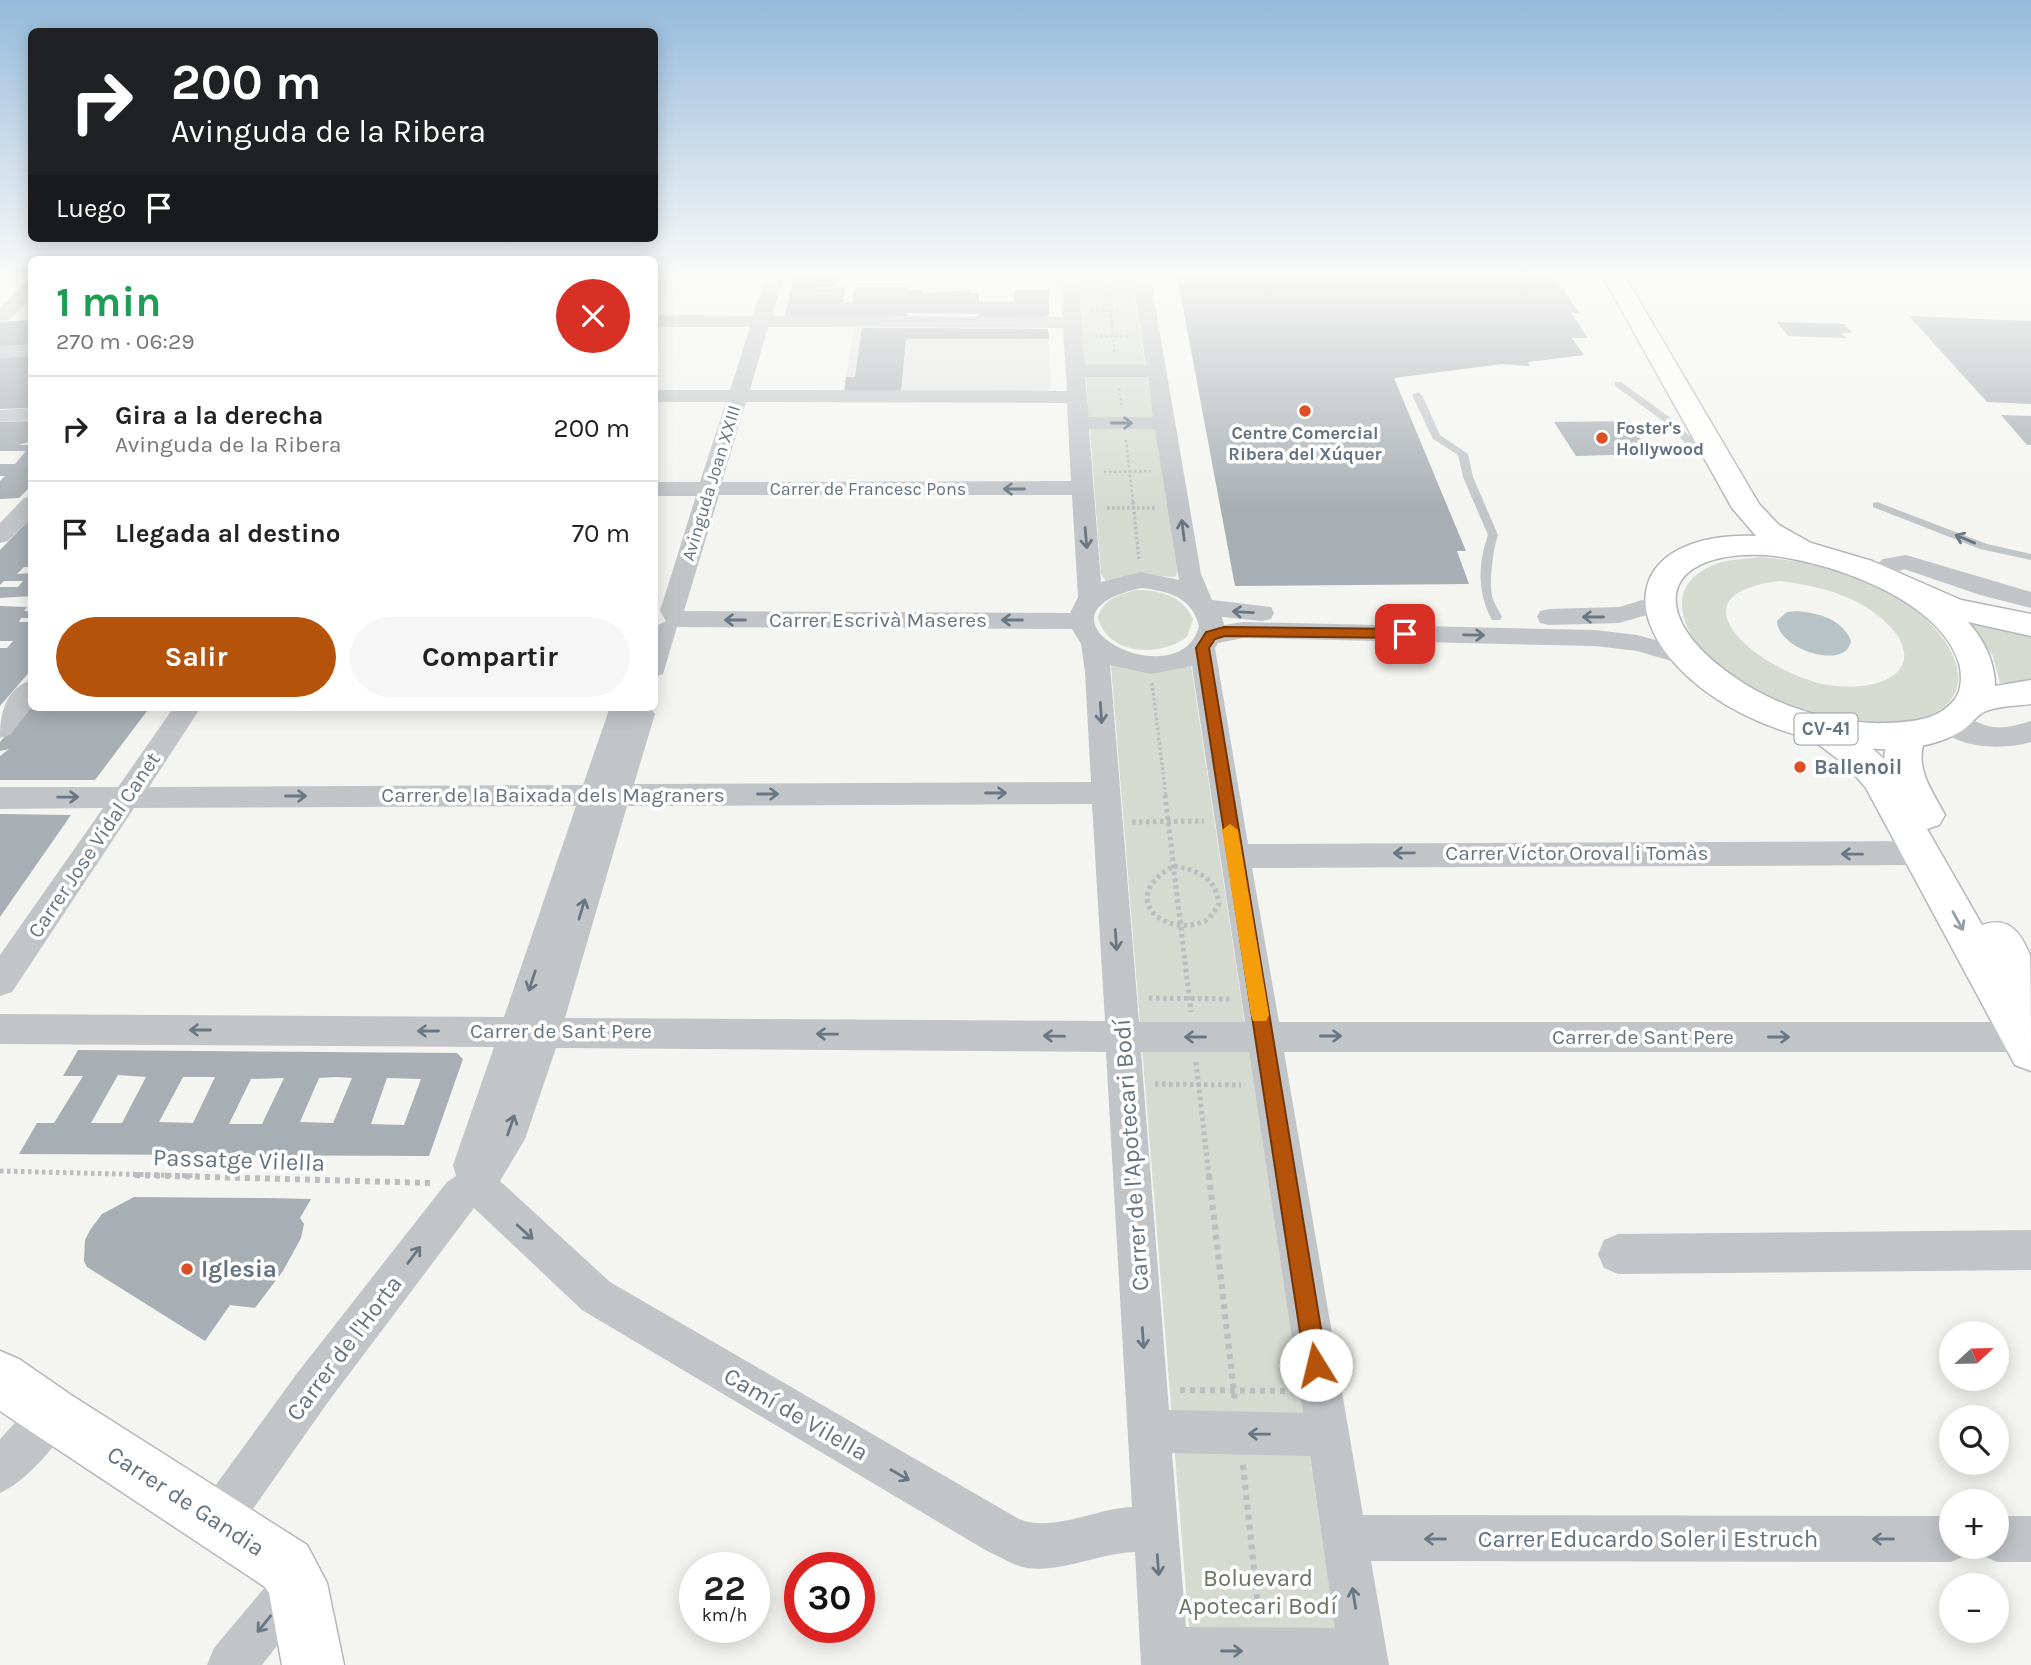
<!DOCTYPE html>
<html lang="es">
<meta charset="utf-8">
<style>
:root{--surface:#fff;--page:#f6f6f6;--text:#222;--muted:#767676;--line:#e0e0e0;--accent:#b45309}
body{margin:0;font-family:Karla,sans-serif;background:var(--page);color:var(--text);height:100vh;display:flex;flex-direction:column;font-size:26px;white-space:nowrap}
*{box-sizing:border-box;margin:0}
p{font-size:23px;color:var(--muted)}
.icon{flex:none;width:38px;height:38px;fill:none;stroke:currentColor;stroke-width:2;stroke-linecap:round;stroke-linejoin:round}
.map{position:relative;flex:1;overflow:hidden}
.sheet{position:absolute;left:28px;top:256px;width:630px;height:455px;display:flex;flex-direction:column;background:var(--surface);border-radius:10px;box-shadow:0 4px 18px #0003}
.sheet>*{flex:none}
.hud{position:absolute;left:28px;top:28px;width:630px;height:214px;border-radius:10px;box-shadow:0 4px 18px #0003;background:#202124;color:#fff;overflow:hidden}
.needle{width:46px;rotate:68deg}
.controls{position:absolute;left:1939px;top:1321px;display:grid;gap:14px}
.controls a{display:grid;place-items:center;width:70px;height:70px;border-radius:50%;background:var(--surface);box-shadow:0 4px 18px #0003;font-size:35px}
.speed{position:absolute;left:679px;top:1552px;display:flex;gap:14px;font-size:35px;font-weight:700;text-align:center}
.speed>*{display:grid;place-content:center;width:91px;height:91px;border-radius:50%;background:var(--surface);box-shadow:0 4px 18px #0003;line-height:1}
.speed small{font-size:18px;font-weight:400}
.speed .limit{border:10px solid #d22;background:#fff;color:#111}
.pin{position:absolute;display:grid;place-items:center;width:60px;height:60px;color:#fff;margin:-30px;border-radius:14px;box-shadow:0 4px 10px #0006}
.me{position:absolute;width:77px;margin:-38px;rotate:351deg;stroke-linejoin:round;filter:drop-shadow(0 0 5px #0008)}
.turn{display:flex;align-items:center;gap:24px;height:147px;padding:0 28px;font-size:32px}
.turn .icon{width:91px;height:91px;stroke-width:2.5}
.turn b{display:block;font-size:49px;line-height:60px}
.then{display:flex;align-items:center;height:66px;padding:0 28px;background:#0003;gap:14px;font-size:26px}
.round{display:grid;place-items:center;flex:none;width:74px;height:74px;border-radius:37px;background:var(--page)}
.overview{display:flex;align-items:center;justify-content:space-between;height:119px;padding:0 28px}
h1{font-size:42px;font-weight:700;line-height:52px;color:#1e9e55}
.cta{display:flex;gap:14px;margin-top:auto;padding:14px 28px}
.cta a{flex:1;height:80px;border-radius:42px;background:var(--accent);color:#fff;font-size:28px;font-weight:700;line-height:80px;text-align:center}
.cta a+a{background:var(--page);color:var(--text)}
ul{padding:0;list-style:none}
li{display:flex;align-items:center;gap:21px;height:105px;padding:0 28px;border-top:2px solid var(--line)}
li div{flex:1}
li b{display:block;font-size:26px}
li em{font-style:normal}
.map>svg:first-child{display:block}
.built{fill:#e4e5e3}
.green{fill:#d5dbd1;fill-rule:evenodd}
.water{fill:#b8c3c7}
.building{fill:#a8afb4;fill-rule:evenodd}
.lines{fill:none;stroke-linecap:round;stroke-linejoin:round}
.secondary-casing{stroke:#b4b8bc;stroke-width:3}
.primary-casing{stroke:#b2b6ba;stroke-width:3}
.path-far3{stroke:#bbbdbf;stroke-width:2.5;stroke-dasharray:2.5 2.5;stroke-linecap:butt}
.path-far2{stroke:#bbbdbf;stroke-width:3.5;stroke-dasharray:2.5 2.5;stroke-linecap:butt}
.path-far1{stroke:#bbbdbf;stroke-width:5;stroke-dasharray:3.5 3.5;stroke-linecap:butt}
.path{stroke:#bbbdbf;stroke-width:6;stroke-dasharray:5 5;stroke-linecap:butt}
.lane{fill:#c2c5c8;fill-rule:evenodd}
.street{fill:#c2c5c8;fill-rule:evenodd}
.secondary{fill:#fff;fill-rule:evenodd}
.primary{fill:#fff;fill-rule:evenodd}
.oneway{stroke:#697784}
.oneway2{stroke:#929da6}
.route{fill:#b45309;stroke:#753606;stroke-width:2}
.slow{fill:#f59e0b}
.poi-dot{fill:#dd5027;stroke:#fff;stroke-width:2.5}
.labels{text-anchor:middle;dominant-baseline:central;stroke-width:7;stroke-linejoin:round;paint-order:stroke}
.far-poi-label{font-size:18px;font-weight:bold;fill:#647380;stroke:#fff;text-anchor:start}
.far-street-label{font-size:18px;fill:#647380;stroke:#fff}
.shield{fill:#fff;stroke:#929da6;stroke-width:2}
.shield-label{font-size:19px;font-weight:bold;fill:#647380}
.street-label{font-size:21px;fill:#647380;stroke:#fff}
.poi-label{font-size:21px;font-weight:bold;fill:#647380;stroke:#fff;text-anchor:start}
.near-street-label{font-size:24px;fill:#647380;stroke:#fff}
.near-poi-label{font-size:24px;font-weight:bold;fill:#647380;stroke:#fff;text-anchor:start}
.near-park-label{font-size:24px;fill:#677762;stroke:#fff}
</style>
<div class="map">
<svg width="2031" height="1665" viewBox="0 0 2031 1665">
<rect width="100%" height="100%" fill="#f4f4f0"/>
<!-- built -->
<path class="built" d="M854,328L1048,329L1051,388L1047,391H844Z"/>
<!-- green -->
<path class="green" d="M1078,275H1131L1178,570L1175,577L1137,574L1106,581L1101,574Z
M1759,557C1805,561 1850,569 1891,593C1972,642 1995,723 1874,724C1823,724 1765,704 1725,673C1685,642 1654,583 1722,562C1734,559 1747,559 1759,557ZM1780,581C1810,585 1840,591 1866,607C1931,649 1908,692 1836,686C1774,682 1657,595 1780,581Z
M1135,590C1159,590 1182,595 1193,619L1187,637C1160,657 1109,656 1098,618C1103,599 1117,596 1135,590Z
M1965,618L2031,631V681L2000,683L1993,656Z
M1111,665H1191L1341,1665H1192Z"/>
<!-- water -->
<path class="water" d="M1797,611C1819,613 1842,619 1851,641C1846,671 1778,650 1777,621L1787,612Z"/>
<!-- building -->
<path class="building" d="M794,275H822L821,280L838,275L836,287H817V290L845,287L843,303H852L854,287H909L908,290H923L922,293L969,290V293H979V302H1014V290H1049V315L1044,318L979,317V314L907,313V316L788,318L785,315Z
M1177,275H1553L1579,313H1571L1588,338H1572L1584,355L1528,362L1530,366L1502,364L1394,378L1466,551H1457L1469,584L1235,586Z
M1909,316L2031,321V404L1987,402Z
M32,320V345L0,347V322Z
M1777,322L1844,324L1852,333H1841L1846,338L1788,336Z
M862,328L1048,329L1049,339H906L901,391H844L846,377H855Z
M32,356V408L0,409V358Z
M2001,415L2031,416V445H2027Z
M32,421V441L18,445H32V485L19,498L0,499V481L5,476H0V464H15L26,451H0V422Z
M1631,421L1648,454L1576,456L1554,422Z
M32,517V567H24L17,574L32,573V596L0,598V587H18L23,581H4L0,585V550Z
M0,606L27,607L24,611H32V618H21L19,622H32V669L0,706V648H7L13,641H0Z
M32,703V707H66L63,710L74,707H150L95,780H0V756L9,749L0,751V742Z
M0,814L71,815L0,917Z
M78,1050L457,1053L463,1059L429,1156L19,1154L37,1123H54L83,1076H63ZM118,1075L146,1077L122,1123H91ZM183,1077H215L193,1123L159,1122ZM336,1077L352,1078L333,1123L300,1122L319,1078ZM284,1078L262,1124H229L251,1079ZM387,1078L421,1079L404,1125L371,1124Z
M134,1197L267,1198L311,1199L300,1218L304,1224L301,1238L283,1271L255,1308L230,1305L205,1341L87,1267L84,1261L85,1240L90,1230L102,1214Z"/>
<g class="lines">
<!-- secondary casing -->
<g class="secondary-casing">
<path id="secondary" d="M1822,715L1852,730L1884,759L1886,745L1896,726L1909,722L1922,726L1927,735C1912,765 1931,789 1945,815L1939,825L1927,829L1982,925C2008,916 2020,931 2030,955C2031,970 2031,1049 2031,1071L2015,1065L1866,788L1848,767L1809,737L1804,728L1809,719Z
M0,1351L19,1359L71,1395L307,1545L327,1583L344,1665H282L269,1593L265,1587L0,1411Z"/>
</g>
<!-- primary casing -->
<g class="primary-casing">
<path id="primary" d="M1602,275H1624L1759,504L1779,525L1811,543L1872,561L1961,600L2031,614V636L1968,622C1984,640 1995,662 1995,686L2031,680V704C2017,706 1996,706 1984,712C1976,716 1969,727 1960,732C1936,746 1905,750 1878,749C1820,746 1755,727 1708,693C1610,621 1628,532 1756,536L1732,508ZM1765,555C1826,560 1939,598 1959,663C1962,675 1962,689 1955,699C1939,720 1912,722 1888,723C1835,725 1776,707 1733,676C1651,620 1653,551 1765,555Z"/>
</g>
<!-- path-far3 -->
<path class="path-far3" d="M1107,275L1115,354
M1091,311L1127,310
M1095,336H1132
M1119,388L1122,407
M1126,440L1133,503
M1104,472L1151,471"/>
<!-- path-far2 -->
<path class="path-far2" d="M1133,502L1139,560
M1107,508H1157
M1152,683L1166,797"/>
<!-- path-far1 -->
<path class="path-far1" d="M1165,795L1191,1012
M1132,822L1204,821
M1174,866C1198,870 1216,878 1219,904C1215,910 1211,918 1205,921C1166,939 1115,898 1174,866Z
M1149,998L1231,999
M1196,1062L1209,1176
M1155,1084L1241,1085
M0,1171L198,1176"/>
<!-- path -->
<path class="path" d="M135,1175L433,1183
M1209,1175L1235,1401
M1180,1390L1290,1391
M1243,1465L1259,1616"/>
<!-- lane -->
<path class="lane" d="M1615,382H1621L1676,422L1698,445V449H1690L1670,426L1615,386Z
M1417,392L1422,395L1440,435L1468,454L1473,477L1498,535C1493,550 1489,580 1492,596C1494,604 1499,610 1502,617L1500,620H1492C1477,593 1478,563 1488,535L1463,477L1458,455L1433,439L1412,395Z
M1877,502L1987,544L2031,554V560L1980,549L1873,507V503Z"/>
<!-- street -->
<path class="street" d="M766,275H784L772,316L1063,317L1060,275H1078L1085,365H1146L1132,275H1150L1201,574L1212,600L1271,607L1274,613L1271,619L1262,621L1222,617L1224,625L1243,622L1595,630L1637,635L1694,650L1698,656L1694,662L1685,665L1637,651L1595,646L1243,638L1218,643L1215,648L1248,844L1920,841L1931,845L1935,853L1931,861L1920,865L1252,868L1279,1022H2023L2031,1025V1049L2023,1052H1284L1363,1515L1951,1516V1547H1970L1967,1555L1951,1562L1371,1561L1389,1665H1141L1135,1552C1099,1553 1062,1573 1027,1568C1014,1566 999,1556 987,1551L582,1310L474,1208L328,1402L234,1536L218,1542L202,1536L196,1520L202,1504L298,1372L447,1182L456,1176L453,1165L494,1047L0,1044V1014L504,1017L576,806L134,808L12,992L0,996V955L103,808L0,809V787H118L174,707H201L149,787L583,785L610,707H650L655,714L634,784L1091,782L1085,672L1081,644L1072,629L677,627L663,674L654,677V627L666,621L660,611L696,496H654V482H700L726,402H654V390H730L750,327H654V315L753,316ZM768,327L1063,328L1067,391L750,390ZM1085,377H1148L1153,417H1089ZM746,402L1067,403L1071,481L722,482ZM1089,429H1155L1179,580L1141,572L1101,582ZM719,495H1072L1078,597L1070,613L684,611ZM1141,588C1168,591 1192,597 1199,626C1180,701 1015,616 1141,588ZM1110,665L1151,674L1192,666L1245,1022H1139ZM1092,804L1105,1021L565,1018L627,806ZM556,1048L1106,1052L1132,1507C1097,1508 1052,1533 1019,1519L610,1282L500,1181L525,1139ZM1141,1052H1249L1303,1413L1169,1410ZM1172,1453L1310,1456L1335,1628L1186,1627Z
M32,280V296L9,320L0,321V308L26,281Z
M32,344V356L0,358V346Z
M32,408V420L0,422V410Z
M32,496V517L8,541L0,543V523L24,498Z
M1906,555L2031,592V608L1980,595L1904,569L1885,579H1869L1865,574L1883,559Z
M1659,595L1668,597L1671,603L1668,609L1619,623L1549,625L1540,623L1537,617L1540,611L1549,609L1619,607Z
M32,680V707L10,735L0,738C0,714 5,688 32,680Z
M1951,713C1990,725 1989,734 2031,721V742C2005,750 1953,750 1937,723L1941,716Z
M2031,1230V1270L1618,1274L1604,1268L1598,1254L1604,1240L1618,1234Z
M51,1394L66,1400L72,1415C62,1441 26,1482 0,1493V1439L36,1400Z
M1997,1516H2031V1562H1997L1981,1555L1978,1547H1997Z
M297,1561L313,1568L320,1584L313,1600L262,1665H207L214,1648L281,1568Z"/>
<!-- secondary -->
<use href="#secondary" class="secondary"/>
<!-- primary -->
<use href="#primary" class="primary"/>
</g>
<!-- one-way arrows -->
<defs><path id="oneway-shaft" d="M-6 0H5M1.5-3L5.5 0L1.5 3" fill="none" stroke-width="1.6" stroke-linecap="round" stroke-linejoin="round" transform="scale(1.75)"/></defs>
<g class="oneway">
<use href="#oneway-shaft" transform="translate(1122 423)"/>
<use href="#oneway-shaft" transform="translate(1014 489) rotate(180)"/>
<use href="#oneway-shaft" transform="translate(1183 530) rotate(-97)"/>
<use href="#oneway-shaft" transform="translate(1086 538) rotate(85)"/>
<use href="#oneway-shaft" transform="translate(1965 539) rotate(-157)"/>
<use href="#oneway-shaft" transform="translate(1243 612) rotate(-177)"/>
<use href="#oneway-shaft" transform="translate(1593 617) rotate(180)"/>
<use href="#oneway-shaft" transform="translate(735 620) rotate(-180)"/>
<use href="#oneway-shaft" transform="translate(1012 620) rotate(-180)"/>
<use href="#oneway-shaft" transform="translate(1474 635) rotate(1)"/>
<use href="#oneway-shaft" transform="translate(1101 713) rotate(86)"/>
<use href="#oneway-shaft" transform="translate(996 793)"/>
<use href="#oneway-shaft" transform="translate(768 794)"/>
<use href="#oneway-shaft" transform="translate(296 796)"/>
<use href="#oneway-shaft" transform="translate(68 797) rotate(-1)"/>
<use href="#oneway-shaft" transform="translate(1404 853) rotate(179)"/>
<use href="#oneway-shaft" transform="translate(1852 854) rotate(-179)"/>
<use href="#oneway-shaft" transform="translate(582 909) rotate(-73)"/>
<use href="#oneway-shaft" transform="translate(1116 940) rotate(86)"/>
<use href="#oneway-shaft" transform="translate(532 981) rotate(108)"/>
<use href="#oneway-shaft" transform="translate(200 1030) rotate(-180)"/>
<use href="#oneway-shaft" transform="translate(428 1031) rotate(-180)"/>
<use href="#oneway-shaft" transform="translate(827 1034) rotate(-179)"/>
<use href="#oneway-shaft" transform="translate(1054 1036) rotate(-179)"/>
<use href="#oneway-shaft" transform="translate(1331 1036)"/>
<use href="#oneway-shaft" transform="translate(1195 1037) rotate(-180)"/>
<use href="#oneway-shaft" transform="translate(1779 1037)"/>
<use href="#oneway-shaft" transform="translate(511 1125) rotate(-71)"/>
<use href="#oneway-shaft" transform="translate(525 1232) rotate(42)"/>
<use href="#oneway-shaft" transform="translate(414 1255) rotate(-53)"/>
<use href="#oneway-shaft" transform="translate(1143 1338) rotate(86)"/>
<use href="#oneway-shaft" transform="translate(1259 1434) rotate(-179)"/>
<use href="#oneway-shaft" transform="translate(900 1475) rotate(30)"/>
<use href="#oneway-shaft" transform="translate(1435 1539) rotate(-180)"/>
<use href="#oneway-shaft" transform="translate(1883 1539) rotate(-180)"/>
<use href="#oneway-shaft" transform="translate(1158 1565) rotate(86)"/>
<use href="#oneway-shaft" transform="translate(1354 1598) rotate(-99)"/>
<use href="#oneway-shaft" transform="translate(264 1624) rotate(129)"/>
<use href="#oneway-shaft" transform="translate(1232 1651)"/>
</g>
<use class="oneway2" href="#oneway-shaft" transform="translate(1958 921) rotate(61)"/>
<!-- sky -->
<linearGradient id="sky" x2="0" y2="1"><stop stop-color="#95badb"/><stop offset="0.54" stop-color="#fafaf8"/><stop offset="1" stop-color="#fafaf8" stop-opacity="0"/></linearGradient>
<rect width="2031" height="508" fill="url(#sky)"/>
<!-- route -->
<path class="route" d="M1224,627L1405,629L1412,634L1405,638L1225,636L1215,639L1209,648L1327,1365L1324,1373L1316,1376L1308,1373L1305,1365L1196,648L1206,632Z"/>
<!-- slow -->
<path class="slow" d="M1230,824L1238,830L1269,1015L1266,1021H1253L1251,1015L1222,830Z"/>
<!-- markers -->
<g class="poi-dot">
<circle cx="1305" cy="411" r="7"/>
<circle cx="1602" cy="438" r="7"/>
<circle cx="1800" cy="767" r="7"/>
<circle cx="187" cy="1269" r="7"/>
</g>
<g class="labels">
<!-- far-poi labels -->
<g class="far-poi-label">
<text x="1616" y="428">Foster's<tspan x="1616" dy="21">Hollywood</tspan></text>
<text x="1305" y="433" text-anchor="middle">Centre Comercial<tspan x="1305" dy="21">Ribera del Xúquer</tspan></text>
</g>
<!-- far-street labels -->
<g class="far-street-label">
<text transform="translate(711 483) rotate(-73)">Avinguda Joan XXIII</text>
<text x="868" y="489">Carrer de Francesc Pons</text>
</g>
<!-- shield labels -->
<rect class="shield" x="1794.5" y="713.5" width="63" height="31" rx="5"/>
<g class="shield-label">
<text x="1826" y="729">CV-41</text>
</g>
<!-- street labels -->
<g class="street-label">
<text x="878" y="620">Carrer Escrivà Maseres</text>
<text x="553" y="795">Carrer de la Baixada dels Magraners</text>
<text transform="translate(94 845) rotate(-56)">Carrer Jose Vidal Canet</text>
<text x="1577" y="853">Carrer Víctor Oroval i Tomàs</text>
<text x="561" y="1031">Carrer de Sant Pere</text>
<text x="1643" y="1037">Carrer de Sant Pere</text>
</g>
<!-- poi labels -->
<g class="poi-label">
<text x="1814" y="767">Ballenoil</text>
</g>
<!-- near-street labels -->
<g class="near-street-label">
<text transform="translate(1131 1155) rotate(-94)">Carrer de l'Apotecari Bodí</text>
<text transform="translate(239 1160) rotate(2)">Passatge Vilella</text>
<text transform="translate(344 1348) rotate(-53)">Carrer de l'Horta</text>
<text transform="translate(796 1414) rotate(30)">Camí de Vilella</text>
<text transform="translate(186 1501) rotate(33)">Carrer de Gandia</text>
<text x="1648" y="1539">Carrer Educardo Soler i Estruch</text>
</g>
<!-- near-poi labels -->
<g class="near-poi-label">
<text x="201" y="1269">Iglesia</text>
</g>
<!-- near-park labels -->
<g class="near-park-label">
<text x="1258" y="1578">Boluevard<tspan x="1258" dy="28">Apotecari Bodí</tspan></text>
</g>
</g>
</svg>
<div class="controls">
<a><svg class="needle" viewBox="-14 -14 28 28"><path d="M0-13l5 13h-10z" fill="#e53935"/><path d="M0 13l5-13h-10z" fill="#767676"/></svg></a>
<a><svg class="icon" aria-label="search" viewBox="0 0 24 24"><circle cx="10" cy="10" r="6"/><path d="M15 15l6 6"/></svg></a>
<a>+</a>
<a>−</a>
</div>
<div class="speed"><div>22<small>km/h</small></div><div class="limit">30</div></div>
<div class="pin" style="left:1405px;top:634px;background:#d93025"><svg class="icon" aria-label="arrive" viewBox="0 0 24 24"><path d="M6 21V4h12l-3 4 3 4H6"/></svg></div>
<svg class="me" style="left:1316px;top:1365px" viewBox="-20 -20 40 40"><circle r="19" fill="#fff"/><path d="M0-13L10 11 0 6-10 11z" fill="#b45309"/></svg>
<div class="hud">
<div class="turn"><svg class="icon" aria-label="right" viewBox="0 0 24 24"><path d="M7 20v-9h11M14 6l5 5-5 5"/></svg><div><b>200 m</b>Avinguda de la Ribera</div></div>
<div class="then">Luego<svg class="icon" aria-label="arrive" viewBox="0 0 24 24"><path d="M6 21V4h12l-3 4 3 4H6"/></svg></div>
</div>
<section class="sheet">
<div class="overview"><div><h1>1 min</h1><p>270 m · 06:29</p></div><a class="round" style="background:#d93025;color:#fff"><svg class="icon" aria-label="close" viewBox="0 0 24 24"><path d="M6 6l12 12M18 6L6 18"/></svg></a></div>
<ul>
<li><svg class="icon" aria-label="right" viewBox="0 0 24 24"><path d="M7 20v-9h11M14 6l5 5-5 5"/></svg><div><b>Gira a la derecha</b><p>Avinguda de la Ribera</p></div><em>200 m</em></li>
<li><svg class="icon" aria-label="arrive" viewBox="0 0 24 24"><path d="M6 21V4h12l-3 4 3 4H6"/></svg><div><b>Llegada al destino</b></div><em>70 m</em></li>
</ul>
<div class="cta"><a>Salir</a><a>Compartir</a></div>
</section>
</div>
